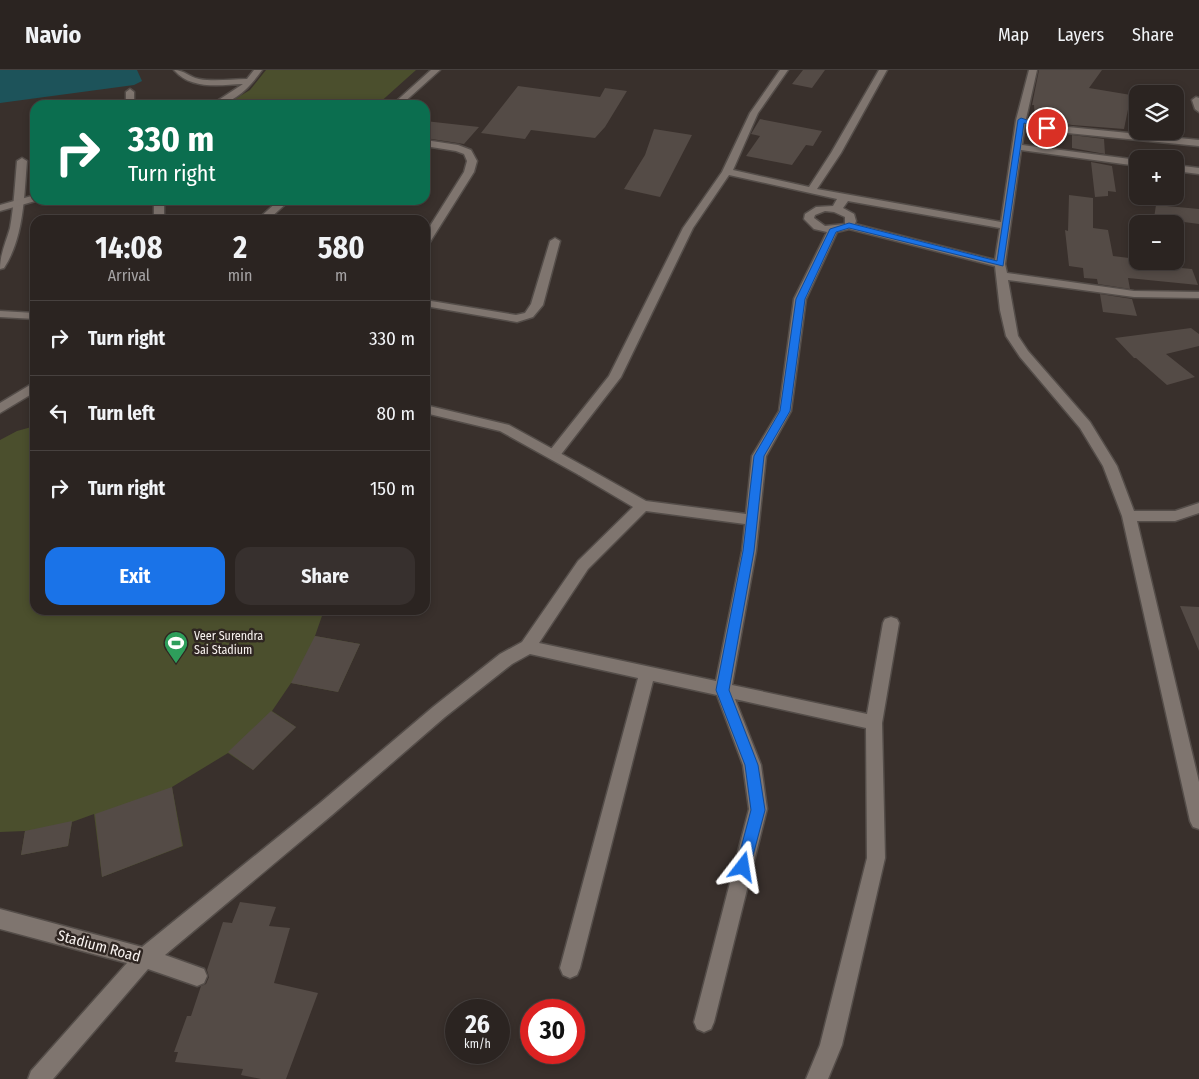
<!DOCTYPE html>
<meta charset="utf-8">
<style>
:root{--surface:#2b2421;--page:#37302e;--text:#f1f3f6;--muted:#a6a4a5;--line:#47413f;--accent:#1a73e8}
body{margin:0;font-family:"Fira Sans Condensed",sans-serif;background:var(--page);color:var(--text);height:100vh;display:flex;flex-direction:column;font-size:19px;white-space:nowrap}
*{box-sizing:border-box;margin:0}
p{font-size:16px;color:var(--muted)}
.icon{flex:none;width:28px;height:28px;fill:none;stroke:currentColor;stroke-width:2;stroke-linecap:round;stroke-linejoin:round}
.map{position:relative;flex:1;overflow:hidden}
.details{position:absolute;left:30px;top:145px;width:400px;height:400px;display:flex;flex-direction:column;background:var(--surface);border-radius:15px;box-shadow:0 2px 8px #0003,0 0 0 1px var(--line)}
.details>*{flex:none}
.hud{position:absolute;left:30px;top:30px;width:400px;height:105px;border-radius:15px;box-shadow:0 2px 8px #0003,0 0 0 1px var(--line);background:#0b6e4f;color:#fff;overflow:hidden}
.tools{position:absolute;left:1129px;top:15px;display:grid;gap:10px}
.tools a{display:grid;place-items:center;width:55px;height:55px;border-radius:10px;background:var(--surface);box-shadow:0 2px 8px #0003,0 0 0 1px var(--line);font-size:25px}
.speed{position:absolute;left:445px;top:929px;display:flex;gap:10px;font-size:25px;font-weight:700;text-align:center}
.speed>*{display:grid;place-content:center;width:65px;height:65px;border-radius:50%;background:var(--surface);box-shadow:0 2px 8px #0003,0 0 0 1px var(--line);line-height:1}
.speed small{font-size:12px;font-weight:400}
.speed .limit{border:8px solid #d22;background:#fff;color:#111}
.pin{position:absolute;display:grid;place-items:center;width:42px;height:42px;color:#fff;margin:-21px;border:2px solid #fff;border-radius:50%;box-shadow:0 1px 5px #0007}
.me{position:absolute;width:55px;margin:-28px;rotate:14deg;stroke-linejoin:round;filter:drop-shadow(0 0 4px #0008)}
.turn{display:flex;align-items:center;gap:18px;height:105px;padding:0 15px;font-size:22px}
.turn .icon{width:65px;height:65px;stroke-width:2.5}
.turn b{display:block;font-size:35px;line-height:42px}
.eta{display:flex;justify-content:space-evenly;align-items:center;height:85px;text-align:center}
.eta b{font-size:30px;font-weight:700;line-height:35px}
.button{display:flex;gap:10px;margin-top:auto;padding:10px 15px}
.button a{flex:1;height:58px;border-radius:15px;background:var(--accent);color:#fff;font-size:20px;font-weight:700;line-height:58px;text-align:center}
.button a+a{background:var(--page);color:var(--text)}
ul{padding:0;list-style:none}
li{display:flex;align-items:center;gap:15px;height:75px;padding:0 15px;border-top:1px solid var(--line)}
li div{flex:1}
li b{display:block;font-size:19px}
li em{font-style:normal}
header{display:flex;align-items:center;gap:30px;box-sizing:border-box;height:70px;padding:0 25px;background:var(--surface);border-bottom:1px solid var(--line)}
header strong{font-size:24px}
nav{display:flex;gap:28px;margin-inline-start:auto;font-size:18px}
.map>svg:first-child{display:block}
.green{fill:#4b4f2d}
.water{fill:#1d535a}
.building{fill:#544b46}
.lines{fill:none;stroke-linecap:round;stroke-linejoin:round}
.street-casing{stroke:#544d49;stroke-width:3}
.secondary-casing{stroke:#544d49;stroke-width:3}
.street{fill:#7f756f;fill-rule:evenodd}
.secondary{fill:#7f756f;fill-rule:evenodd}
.route{fill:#1a73e8;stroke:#114b97}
.labels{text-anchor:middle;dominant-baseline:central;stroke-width:5;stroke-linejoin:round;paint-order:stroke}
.poi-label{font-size:12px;fill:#f9f3f0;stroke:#2f2622;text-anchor:start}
.near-street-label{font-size:15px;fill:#f9f3f0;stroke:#2f2622}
</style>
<header>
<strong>Navio</strong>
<nav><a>Map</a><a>Layers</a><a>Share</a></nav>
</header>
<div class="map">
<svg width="1199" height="1009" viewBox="0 0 1199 1009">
<rect width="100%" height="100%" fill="#39302c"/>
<!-- green -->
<path class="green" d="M266,0H416L377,35H225L250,20Z
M35,356V540H348L323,543L315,566L360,574L338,622L291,613L272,641L296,657L253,700L228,683L172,717L183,776L102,807L94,744L72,752L68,776L21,785L25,761L0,762V370L17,361Z"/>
<!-- water -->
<path class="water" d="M0,0H137L142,11L134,15L0,33Z"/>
<!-- building -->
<path class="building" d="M803,0H825L812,18L792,14Z
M1039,0H1102L1089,18L1131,25L1124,59L1072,55L1035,49L1034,35H1032Z
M518,16L600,27L605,18L627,21L605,57L595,68L531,60L525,69L481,63Z
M760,49L822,61L813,76L806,75L792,95L746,86L760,66L751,64Z
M425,51L479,57L464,74L425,68Z
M654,59L692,65L660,127L624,119L645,85Z
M1072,65L1104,69L1105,84L1072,78Z
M1091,92L1112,96L1116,122L1108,121V126L1095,127Z
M1069,125L1093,128V158L1108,160L1113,186L1137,189L1138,194L1192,199L1198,215L1128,208L1130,219L1098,214L1097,209L1084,208L1083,198L1069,196L1065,160L1068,161Z
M1156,135L1199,139V154L1154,148Z
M1100,224L1132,229L1137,246L1103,242Z
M1191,258L1199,264V276L1166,284L1195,307L1167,315L1136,288H1134L1115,268Z
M1180,536L1199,537V581Z
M315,566L360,574L338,622L291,613Z
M271,641L296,657L253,700L228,682Z
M172,717L182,776L102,807L95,744Z
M72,751L68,776L21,785L25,761Z
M240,832L276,837L269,856L290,858L274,913L318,923L286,1009H261L241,1005L243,999L175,992L178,982H174L187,946H191L201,916L206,914L209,907L207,900L223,852L232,853Z"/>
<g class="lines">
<!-- street casing -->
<g class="street-casing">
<path id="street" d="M174,0C184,0 189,7 199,9C215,12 231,9 247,9L254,0H262C250,17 234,35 211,35L243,14C219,15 191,20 174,0Z
M780,0H788L758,43L733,100L809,117L831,83L879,0H887L841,83L817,119L1001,152L1016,50L1029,0H1037L1026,49L1048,55L1199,70V76L1047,61L1025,54L1022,75L1138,90V96L1021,80L1005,194L1007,203L1134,221L1199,222V228L1134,227L1008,210L1018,266L1028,281L1090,352L1117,396L1134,441H1175L1199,433V443L1175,451H1137L1199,712V759L1193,757L1190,751L1122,446L1103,396L1080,358L1020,287L1006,266L1000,240L995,196L849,159L837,162L806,229L791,341L766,386L756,481L732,615L867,644L883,553L885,549L891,547L897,549L899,553L882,653L885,788L842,975L828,1009H806L820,975L867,788L866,658L735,629L761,695L767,739L714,952L711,959L704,962L697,959L694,952L749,739L743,695L717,625L653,611L580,898L577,905L570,908L563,905L560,898L638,608L530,584L512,594L445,647L332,745L165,885L204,899L207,906L204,913L197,916L148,899L53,1009H28L31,1001L127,893L0,859V839L142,877L320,733L433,637L500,584L522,572L578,491L633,437L579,405L577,402L579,399H589L646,431L746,444L752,386L779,341L794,229L827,162L814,159L804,149L805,144L816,137L833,136L837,129L729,105L693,158L621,307L559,387H549L547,384L609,306L683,158L722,102L750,43ZM848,131L1000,158L995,190L855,154L856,151L854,144L843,138ZM825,141L834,142L845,147V154L825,156L814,148L815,145ZM646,441L745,454L742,481L716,611L539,573L588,499Z
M130,19L134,22V35H126V22Z
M1196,27L1199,28V42L1195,39L1192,30Z
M425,70L458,75L471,80L477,91L474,102L430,172L425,175V164L464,102L467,91L464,84L456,81L425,76Z
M22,88L27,91C24,127 24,167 4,198L0,199C0,184 6,172 10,158C14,136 15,113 17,91Z
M1175,95L1199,98V104L1175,101Z
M154,130H164V150H154Z
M555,168L560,171L543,235L533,247L517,252L425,236V230L516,245L525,243L531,234L550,171Z
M0,241L35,243V249L0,247Z"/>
</g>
<!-- secondary casing -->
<g class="secondary-casing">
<path id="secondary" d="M431,0H440L401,35H392Z
M35,125V130H39L0,141V135Z
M279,130H290L268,150H257Z
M35,312V322L0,343V333Z
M425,335L509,355L589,399L591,402L589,405H579L500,361L425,343Z"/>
</g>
<!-- street -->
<use href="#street" class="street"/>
<!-- secondary -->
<use href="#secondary" class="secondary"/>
</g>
<!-- route -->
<path class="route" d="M1021,48L1051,58L1047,60L1024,53L1003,196L849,158L836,162L805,229L790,341L764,386L754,481L729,620L758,695L765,740L750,797L748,802L743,804L738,802L736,797L751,740L745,695L716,620L743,481L754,386L780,341L796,229L830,159L849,153L997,191L1018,50Z"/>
<!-- icons -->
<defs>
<g id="stadium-pin" transform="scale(1.25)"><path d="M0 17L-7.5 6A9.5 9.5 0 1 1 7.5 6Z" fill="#2e9e5b" stroke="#2f2622"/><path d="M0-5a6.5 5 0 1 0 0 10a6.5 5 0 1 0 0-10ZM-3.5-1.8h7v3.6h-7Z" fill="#fff"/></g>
</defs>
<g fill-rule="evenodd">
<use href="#stadium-pin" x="176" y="573"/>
</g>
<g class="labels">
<!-- poi labels -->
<g class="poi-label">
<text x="194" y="566">Veer Surendra<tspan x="194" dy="14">Sai Stadium</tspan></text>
</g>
<!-- near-street labels -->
<g class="near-street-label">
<text transform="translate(99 876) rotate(15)">Stadium Road</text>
</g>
</g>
</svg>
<div class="tools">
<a><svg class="icon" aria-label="layers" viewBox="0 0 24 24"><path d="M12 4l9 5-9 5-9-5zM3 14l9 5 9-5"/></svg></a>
<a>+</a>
<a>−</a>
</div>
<div class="speed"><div>26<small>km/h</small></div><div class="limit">30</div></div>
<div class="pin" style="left:1047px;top:58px;background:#d93025"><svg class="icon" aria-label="arrive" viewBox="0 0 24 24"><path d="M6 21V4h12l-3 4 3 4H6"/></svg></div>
<svg class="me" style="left:743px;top:797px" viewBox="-20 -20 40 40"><path d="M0-17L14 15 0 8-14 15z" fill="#1a73e8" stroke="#fff" stroke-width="4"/></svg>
<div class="hud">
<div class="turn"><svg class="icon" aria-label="right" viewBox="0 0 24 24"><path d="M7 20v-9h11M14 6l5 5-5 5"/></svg><div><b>330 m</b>Turn right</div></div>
</div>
<section class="details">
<div class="eta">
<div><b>14:08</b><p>Arrival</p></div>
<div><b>2</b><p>min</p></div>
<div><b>580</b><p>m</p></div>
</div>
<ul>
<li><svg class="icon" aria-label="right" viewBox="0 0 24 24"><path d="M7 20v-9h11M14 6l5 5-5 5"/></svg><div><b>Turn right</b></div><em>330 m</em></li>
<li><svg class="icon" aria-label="left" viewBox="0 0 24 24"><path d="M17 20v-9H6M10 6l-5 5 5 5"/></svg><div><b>Turn left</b></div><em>80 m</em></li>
<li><svg class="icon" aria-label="right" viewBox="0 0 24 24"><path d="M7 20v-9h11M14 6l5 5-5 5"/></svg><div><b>Turn right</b></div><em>150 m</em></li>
</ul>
<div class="button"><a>Exit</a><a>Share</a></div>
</section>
</div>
